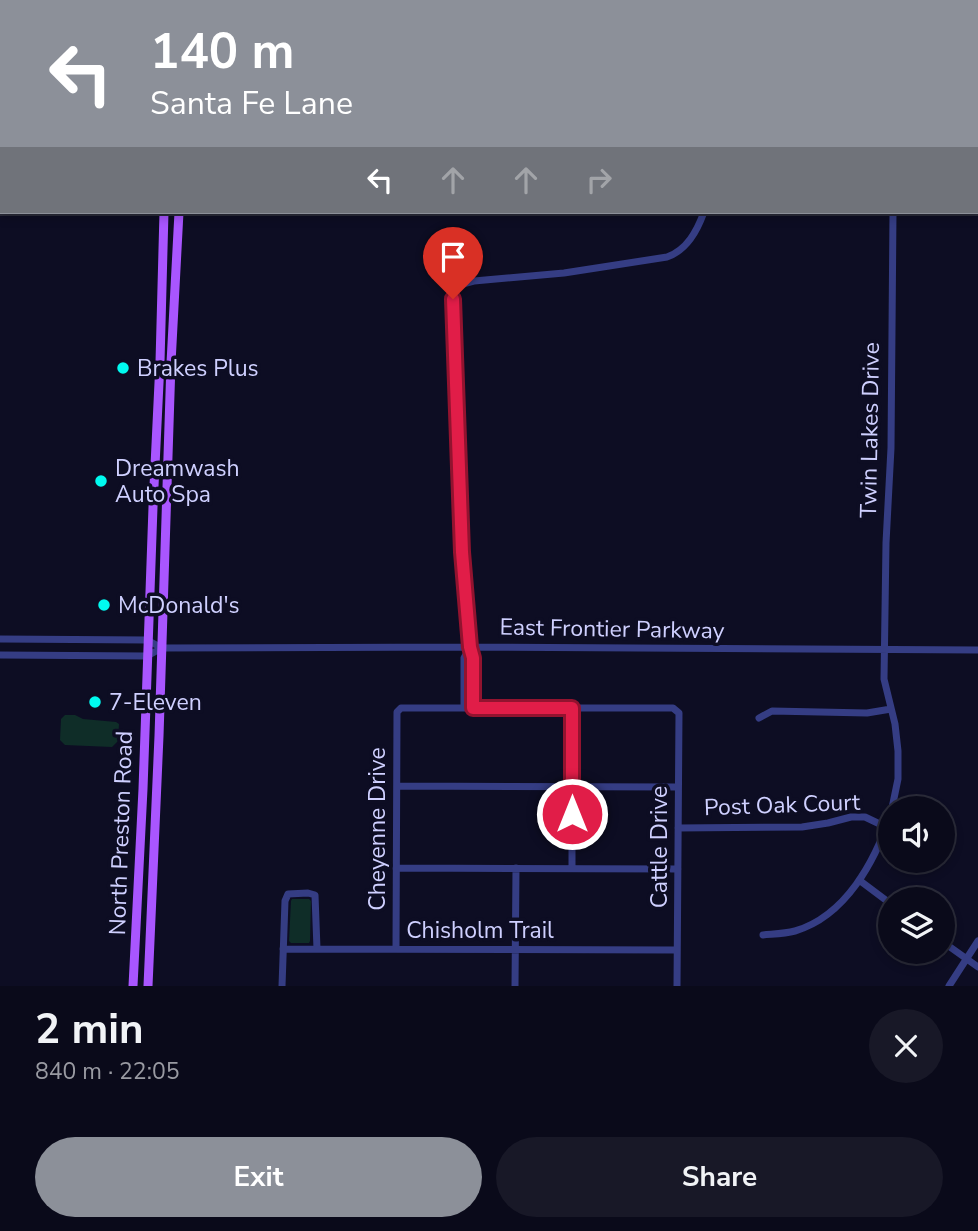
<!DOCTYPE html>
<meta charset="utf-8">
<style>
:root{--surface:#0a0a1a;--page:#181827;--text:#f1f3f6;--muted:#999aa2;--line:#2a2b39;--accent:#8c9099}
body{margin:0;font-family:"Nunito Sans",sans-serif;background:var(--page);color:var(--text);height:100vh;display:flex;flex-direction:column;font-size:26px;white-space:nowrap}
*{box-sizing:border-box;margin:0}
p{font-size:23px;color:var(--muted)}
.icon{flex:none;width:38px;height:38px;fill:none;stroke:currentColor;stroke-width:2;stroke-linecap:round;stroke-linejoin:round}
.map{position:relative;height:986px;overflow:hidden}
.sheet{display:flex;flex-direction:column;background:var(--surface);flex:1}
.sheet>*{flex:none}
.top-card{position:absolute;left:0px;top:0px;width:978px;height:214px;box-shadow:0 4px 10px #0003,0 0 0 2px var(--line);background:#8c9099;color:#fff;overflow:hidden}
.fabs{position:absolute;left:878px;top:796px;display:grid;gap:14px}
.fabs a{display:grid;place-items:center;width:77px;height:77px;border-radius:50%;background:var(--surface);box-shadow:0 4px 10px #0003,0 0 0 2px var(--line);font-size:35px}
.pin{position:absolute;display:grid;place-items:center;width:60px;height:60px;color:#fff;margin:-72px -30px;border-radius:50% 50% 50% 0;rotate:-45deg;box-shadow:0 0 7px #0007}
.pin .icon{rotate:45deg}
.me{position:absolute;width:77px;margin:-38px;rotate:0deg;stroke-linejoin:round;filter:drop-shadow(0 0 5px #0008)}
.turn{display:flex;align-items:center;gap:24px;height:147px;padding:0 35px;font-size:32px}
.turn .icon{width:91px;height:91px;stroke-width:2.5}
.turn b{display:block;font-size:49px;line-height:60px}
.lanes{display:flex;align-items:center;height:66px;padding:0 35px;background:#0003;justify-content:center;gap:35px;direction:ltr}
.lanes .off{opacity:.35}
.round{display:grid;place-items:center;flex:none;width:74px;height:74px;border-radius:37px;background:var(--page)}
.summary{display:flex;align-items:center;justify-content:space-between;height:119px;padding:0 35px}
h1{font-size:42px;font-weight:700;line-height:52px}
.button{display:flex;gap:14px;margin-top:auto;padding:14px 35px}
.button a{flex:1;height:80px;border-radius:42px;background:var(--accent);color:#fff;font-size:28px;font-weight:700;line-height:80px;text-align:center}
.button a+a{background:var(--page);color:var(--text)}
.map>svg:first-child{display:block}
.green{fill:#0f2d28}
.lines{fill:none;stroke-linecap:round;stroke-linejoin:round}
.minor{stroke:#353d84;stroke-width:7}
.major{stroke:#a956ff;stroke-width:9}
.route-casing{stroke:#92132f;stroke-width:18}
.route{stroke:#e11d48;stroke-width:12}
.poi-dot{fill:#00faf0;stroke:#0d0d23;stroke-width:2.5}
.labels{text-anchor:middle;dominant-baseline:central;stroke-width:7;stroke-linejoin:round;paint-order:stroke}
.poi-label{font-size:23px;fill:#cfd0ff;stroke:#0d0d23;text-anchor:start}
.street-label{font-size:23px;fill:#cfd0ff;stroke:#0d0d23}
</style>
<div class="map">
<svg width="978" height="986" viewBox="0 0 978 986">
<rect width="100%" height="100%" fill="#0d0d23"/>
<!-- green -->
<path class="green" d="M65,715H75L83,719L116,722L119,724L118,741L112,747L65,745L60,740L61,719Z
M292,899H309L311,901L310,941L309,943H291L289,941L291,901Z"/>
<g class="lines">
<!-- minor -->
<path class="minor" d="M711,2V0
M896,2V0
M0,137H2
M0,639L147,640L162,648L470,647L978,650
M0,655L147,656L162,648
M464,708V658L470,647
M473,708V658L470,647L462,552L453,300C455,286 461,284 474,281L564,273L667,257C687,250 697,231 704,212
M759,718L772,711L867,713L891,709
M397,786L678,787
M892,808L898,779V751L895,724L884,679L886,543L891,448L893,212
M678,828L802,827L828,823L851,817H865L886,827
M396,868L678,869
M572,868V708
M859,880L891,904
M763,935C773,934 784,934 795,931C846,916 875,861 891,814
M943,942L978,967
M283,949L677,950
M396,949L397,712L401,708H673L679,713L677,986
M282,986L285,901L288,894L308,893L315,895L317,949
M515,986L516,868
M949,986L978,941"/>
<!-- major -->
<path class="major" d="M168,2V0
M182,2V0
M133,986L143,789L153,507L160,362L164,212
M148,986L159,736L171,363L179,212"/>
</g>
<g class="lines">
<!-- route casing -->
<g class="route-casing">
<path id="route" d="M453,299L462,552L470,647L473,658V708H572V814"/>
</g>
<!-- route -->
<use href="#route" class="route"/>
</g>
<!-- markers -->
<g class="poi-dot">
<circle cx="123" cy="368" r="7"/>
<circle cx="101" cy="481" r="7"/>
<circle cx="104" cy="605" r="7"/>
<circle cx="95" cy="702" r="7"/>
</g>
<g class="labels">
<!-- poi labels -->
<g class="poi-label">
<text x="137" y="368">Brakes Plus</text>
<text x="115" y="468">Dreamwash<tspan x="115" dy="26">Auto Spa</tspan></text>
<text x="118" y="605">McDonald's</text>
<text x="109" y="702">7-Eleven</text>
</g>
<!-- street labels -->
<g class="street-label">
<text transform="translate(870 430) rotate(-89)">Twin Lakes Drive</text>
<text transform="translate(612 629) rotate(1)">East Frontier Parkway</text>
<text transform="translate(782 805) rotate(-2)">Post Oak Court</text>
<text transform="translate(377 829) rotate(-90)">Cheyenne Drive</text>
<text transform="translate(121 833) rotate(-88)">North Preston Road</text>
<text transform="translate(659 847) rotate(-90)">Cattle Drive</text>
<text x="480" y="930">Chisholm Trail</text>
</g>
</g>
</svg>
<div class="fabs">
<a><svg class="icon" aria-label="sound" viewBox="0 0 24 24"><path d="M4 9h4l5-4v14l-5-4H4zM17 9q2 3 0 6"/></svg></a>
<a><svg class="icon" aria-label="layers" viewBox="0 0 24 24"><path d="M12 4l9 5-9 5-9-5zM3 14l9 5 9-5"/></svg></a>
</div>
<div class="pin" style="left:453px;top:299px;background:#d93025"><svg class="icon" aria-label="arrive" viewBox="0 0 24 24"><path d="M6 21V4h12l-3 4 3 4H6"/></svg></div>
<svg class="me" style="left:572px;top:814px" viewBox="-20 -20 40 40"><circle r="17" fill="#e11d48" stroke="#fff" stroke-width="3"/><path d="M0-11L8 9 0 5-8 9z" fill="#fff"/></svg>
<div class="top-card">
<div class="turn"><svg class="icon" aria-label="left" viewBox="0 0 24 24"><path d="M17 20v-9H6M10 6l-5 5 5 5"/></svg><div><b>140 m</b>Santa Fe Lane</div></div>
<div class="lanes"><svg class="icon" aria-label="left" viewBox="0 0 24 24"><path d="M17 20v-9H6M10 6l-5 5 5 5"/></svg><svg class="icon off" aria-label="ahead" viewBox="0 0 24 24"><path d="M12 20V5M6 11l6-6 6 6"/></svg><svg class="icon off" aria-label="ahead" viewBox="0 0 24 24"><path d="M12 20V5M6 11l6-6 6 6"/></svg><svg class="icon off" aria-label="right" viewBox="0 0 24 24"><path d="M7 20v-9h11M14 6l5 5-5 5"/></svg></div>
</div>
</div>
<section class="sheet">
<div class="summary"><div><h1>2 min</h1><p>840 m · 22:05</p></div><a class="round"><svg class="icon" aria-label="close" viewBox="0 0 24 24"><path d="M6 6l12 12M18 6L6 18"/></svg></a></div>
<div class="button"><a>Exit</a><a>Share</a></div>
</section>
